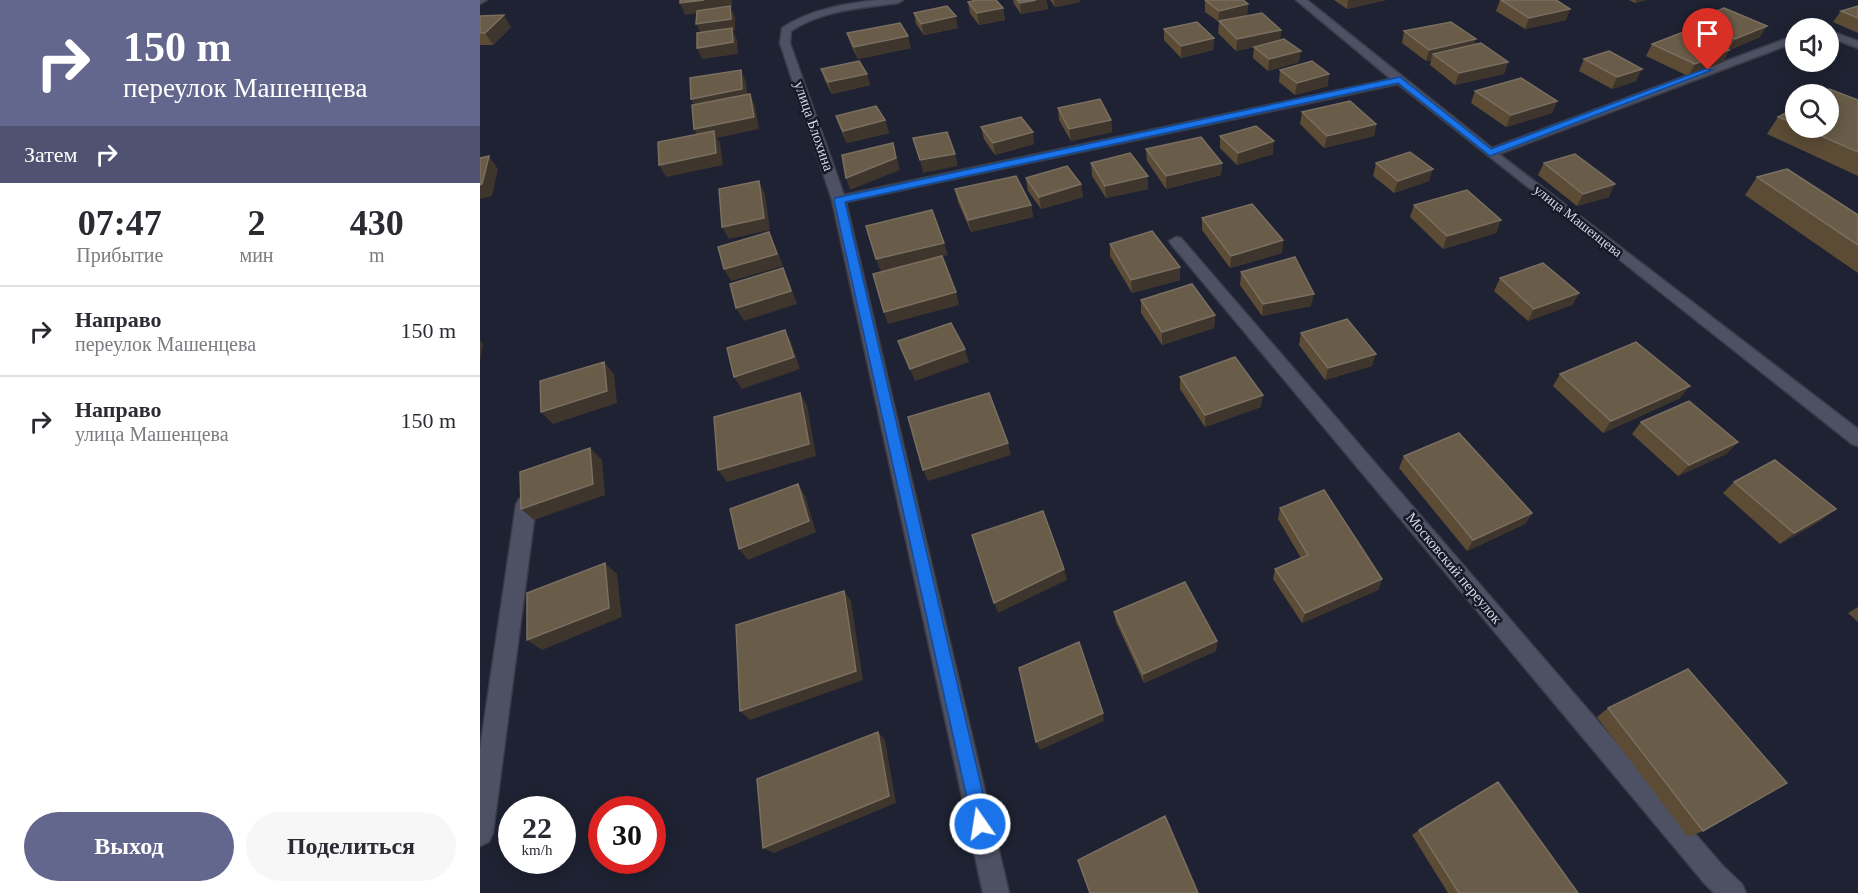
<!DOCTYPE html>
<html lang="ru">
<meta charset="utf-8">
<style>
:root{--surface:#fff;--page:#f7f7f7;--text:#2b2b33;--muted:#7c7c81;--line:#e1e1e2;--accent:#63678d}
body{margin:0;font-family:"Times New Roman",serif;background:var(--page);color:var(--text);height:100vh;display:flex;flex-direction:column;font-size:22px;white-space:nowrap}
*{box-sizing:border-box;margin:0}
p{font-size:20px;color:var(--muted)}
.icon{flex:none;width:33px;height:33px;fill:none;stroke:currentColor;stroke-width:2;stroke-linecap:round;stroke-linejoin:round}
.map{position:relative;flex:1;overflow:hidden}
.panel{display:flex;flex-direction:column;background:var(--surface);width:480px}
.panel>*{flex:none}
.hud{background:#63678d;color:#fff;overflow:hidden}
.fabs{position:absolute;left:1305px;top:18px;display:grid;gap:12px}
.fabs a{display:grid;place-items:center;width:54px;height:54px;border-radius:50%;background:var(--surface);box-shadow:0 3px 15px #0003;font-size:30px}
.speed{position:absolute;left:18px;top:796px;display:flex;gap:12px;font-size:30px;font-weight:700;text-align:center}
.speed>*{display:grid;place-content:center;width:78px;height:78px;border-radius:50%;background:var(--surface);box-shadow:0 3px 15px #0003;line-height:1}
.speed small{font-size:15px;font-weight:400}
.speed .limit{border:9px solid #d22;background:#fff;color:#111}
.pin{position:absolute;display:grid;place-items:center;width:51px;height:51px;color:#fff;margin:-62px -26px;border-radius:50% 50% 50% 0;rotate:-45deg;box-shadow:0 0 6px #0007}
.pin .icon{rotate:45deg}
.me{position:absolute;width:66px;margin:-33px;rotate:347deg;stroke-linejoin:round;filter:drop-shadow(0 0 4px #0008)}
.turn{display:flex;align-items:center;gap:21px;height:126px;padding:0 24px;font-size:27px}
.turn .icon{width:78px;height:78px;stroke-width:2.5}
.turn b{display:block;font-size:42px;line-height:51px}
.then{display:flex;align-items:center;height:57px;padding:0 24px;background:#0003;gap:12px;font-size:22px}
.eta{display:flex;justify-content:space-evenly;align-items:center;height:102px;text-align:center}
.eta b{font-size:36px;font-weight:800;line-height:42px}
.action{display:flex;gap:12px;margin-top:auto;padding:12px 24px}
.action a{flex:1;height:69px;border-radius:36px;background:var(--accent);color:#fff;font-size:24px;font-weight:800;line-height:69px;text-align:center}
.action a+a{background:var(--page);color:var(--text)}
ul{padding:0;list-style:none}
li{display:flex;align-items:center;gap:18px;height:90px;padding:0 24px;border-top:2px solid var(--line)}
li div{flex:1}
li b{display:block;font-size:22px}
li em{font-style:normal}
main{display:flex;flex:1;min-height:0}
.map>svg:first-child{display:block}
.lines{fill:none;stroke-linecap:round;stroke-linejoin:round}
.minor-casing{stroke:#3a3c49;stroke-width:3}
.minor{fill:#4d5163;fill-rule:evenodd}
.wall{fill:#5c4c36}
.shaded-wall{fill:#3e352d}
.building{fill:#695c48;stroke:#7a6f60;stroke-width:1.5}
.route{fill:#1a73e8;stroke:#114b97;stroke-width:1.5}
.labels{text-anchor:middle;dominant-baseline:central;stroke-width:5;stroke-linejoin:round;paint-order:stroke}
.far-street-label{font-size:14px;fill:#d5d8e2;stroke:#161928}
.street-label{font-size:15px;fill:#d5d8e2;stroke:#161928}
</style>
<main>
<section class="panel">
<div class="hud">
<div class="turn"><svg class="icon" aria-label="right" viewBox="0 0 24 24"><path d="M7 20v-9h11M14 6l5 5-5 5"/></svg><div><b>150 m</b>переулок Машенцева</div></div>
<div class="then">Затем<svg class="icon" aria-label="right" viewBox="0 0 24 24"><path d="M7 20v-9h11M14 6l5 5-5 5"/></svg></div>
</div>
<div class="eta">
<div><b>07:47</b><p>Прибытие</p></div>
<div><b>2</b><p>мин</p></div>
<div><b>430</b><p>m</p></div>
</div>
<ul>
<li><svg class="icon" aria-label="right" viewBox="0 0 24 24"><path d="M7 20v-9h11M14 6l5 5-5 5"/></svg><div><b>Направо</b><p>переулок Машенцева</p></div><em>150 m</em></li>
<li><svg class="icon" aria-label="right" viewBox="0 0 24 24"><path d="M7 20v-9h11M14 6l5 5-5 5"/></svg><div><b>Направо</b><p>улица Машенцева</p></div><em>150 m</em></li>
</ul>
<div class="action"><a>Выход</a><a>Поделиться</a></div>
</section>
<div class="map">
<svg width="1378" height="893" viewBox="0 0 1378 893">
<rect width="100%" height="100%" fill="#1f2232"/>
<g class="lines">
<!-- minor casing -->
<g class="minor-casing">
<path id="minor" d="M0,0H7L0,4Z
M397,0H423L418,3C381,8 343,10 311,31L310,43L364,195L911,79L816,0H827L1012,148L1316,35V42L1019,154L1378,429V446L1372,444L918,84L366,202L529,893H503L352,200L300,43L302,28C331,9 364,4 397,0Z
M1348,30L1378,41V48L1348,37Z
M696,237L701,238L1243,866L1262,884L1266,893H1234L1225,884L691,244L689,241Z
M46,497L53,499L56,505L13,833L9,842L0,846V749L36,505L39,499Z"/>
</g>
<!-- minor -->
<use href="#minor" class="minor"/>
</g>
<!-- wall -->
<path class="wall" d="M533,0H566L568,9L541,14L534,4Z
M570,0H600V2L575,7Z
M725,0L768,4L767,15L752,19L801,30L800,40L819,62L788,71L773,58L774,47L756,51L738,33L739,22L725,12Z
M854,0H906L867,9Z
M1020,0H1076L1090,9L1086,20L1045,29L1016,11Z
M1149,0H1166L1155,3Z
M488,2L523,8L525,20L499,25L490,13Z
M1378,6V33L1353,22L1361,11Z
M434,13L478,28L444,35L436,24Z
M0,16L31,27L13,45H0Z
M1212,21L1280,37L1249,50L1243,62L1208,76L1166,56L1172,44L1207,31Z
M684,29L734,38L733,50L701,58L684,40Z
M924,31L995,45L1028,62L1024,74L975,85L950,65L951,60L946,61L922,43Z
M367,33L431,48L378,59L371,45Z
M1104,59L1156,81L1132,89L1099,71Z
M341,69L387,74L390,85L352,94L345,81Z
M800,70L848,86L815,95L799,82Z
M995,91L1077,101L1072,113L1026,127L991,103Z
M1378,100V176L1287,134L1298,117L1316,107V128H1348Z
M578,108L631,120L632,132L591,141L579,120Z
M822,112L896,124L894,136L844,148L820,124Z
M356,116L405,120L409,133L367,143L360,128Z
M501,127L554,144L515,155L504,139Z
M740,136L793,154L757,165L740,148Z
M666,149L742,163L741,175L686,189L667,161Z
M611,163L668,189L626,198L612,176Z
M896,163L949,181L914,193L893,176Z
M1064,163L1129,197L1097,206L1058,175Z
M1277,177L1378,215V273L1265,195Z
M546,178L601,184L603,197L561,209L548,191Z
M475,189L551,205L553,217L491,232L478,202Z
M934,205L1021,220L1016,233L963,249L930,217Z
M722,218L803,240L802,253L750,268L722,230Z
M630,244L700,280L652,293L630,256Z
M761,272L831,306L782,316L760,285Z
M1020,278L1099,293L1092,305L1048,321L1014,291Z
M661,300L735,315L734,328L682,345L661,313Z
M821,333L892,366L845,380L819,345Z
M1080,374L1200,398L1123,433L1073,386Z
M700,377L781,407L725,427L700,389Z
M1161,422L1258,442L1246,454L1198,476L1152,434Z
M924,456L1052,513L1045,524L987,551L919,468Z
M1254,482L1342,520L1300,544L1243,493Z
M800,508L902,579L898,590L822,623L793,579L795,569L821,558L798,519Z
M1378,607V622L1368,613Z
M634,612L737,641L736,651L664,683L636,622Z
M1128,708L1223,831L1208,837L1117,717Z
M939,830L1098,893H968L932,835Z"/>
<!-- shaded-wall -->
<path class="shaded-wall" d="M224,0H252V8H251L255,17V30L253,31L257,40L258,54L222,59L217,48L222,35L216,24L250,8L205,15L200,3Z
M556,0H566L568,9L541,14L540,3Z
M574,0H600V2L575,7Z
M868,0H906L867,9Z
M1156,0H1166L1155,3Z
M768,4L767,15L738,22L739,11Z
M523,8L525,20L499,25L497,13Z
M1090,9L1086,20L1045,29L1049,18Z
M24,15L31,27L13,45L5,33Z
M476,16L478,28L444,35L441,24Z
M1287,26L1280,37L1248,50L1255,39Z
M801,30L800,42L756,51L757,39Z
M428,36L431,48L378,59L374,47Z
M734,38L733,50L701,58V46Z
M996,39L993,51L953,54L951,60L946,61L949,50Z
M1249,50L1243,62L1208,76L1215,64Z
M821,51L819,62L788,71L789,59Z
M1028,62L1024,74L975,85L979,73Z
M1162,69L1156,81L1132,89L1137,77Z
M261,70L266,82L268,101L217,111L211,99Z
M387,74L390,85L352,94L348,82Z
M849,74L848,86L815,95L817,83Z
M270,94L275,106L279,129L237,138L240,143L243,165L186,177L179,165L220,141L214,129Z
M1077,101L1072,113L1026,127L1031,115Z
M405,120L409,133L367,143L363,131Z
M631,120L632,132L591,141L589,129Z
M896,124L894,136L844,148L847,136Z
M553,132L554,144L515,155L513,143Z
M794,141L793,154L757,165L758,153Z
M413,143L420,170L370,190L366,178Z
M475,154L478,166L443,173L440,160Z
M9,156L18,169L12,196L0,199V185Z
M742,163L741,175L686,189V176Z
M953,169L949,181L914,193L918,181Z
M668,176V189L626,198L625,186Z
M279,181L285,194L290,230L249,239L242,227Z
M601,184L603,197L561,209L559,197Z
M1135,184L1129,197L1097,206L1103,194Z
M551,205L553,217L491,232L488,220Z
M1021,220L1016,233L963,249L967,236Z
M289,232L295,245L303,266L251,281L244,269Z
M803,240L802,253L750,268L751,256Z
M464,243L468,255L401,272L396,259Z
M700,267V280L652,293L651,280Z
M303,268L309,281L317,304L264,321L256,308Z
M476,292L479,305L408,324L404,312Z
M1099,293L1092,305L1048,321L1054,309Z
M834,294L831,306L782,316L783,304Z
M735,315L734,328L682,345V332Z
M305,330L311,342L320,369L262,389L254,377Z
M0,340L3,344L0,361Z
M485,349L489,362L435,381L430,369Z
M896,354L892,366L845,380L848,368Z
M124,362L134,374L137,403L73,424L61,412Z
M1210,386L1200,398L1123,433L1131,421Z
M320,393L327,405L336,456L247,482L238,470Z
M783,395L781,407L725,427V415Z
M1258,442L1246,454L1198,476L1209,465Z
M528,443L531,455L448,481L443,470Z
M110,448L122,460L125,495L54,520L41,509Z
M318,484L325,495L336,532L268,560L259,549Z
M1356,509L1342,520L1300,544L1314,533Z
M1052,513L1045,524L987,551L993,540Z
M125,563L137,574L142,617L62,650L47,640Z
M584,569L587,580L518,613L514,603Z
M902,579L898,590L822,623L825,613Z
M364,591L371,601L383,680L270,720L260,711Z
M737,641L736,651L664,683L663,674Z
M623,713L624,721L560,750L556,742Z
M398,732L405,740L416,803L294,853L283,848Z"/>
<!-- building -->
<path class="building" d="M200,0H224L200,3Z
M497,0H516L523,8L497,13L488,2Z
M537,0H556L540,3Z
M725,0H763L768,4L739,11Z
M1021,0H1076L1090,9L1049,18Z
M250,6L251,19L216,24L217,11Z
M467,6L476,16L441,24L434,13Z
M1378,6V18L1361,11Z
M1244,8L1287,26L1255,39L1212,21Z
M782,13L801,30L757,39L739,21Z
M24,15L5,33H0V16Z
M717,22L734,38L701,46L684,29Z
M971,22L996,39L949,50L924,31Z
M420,23L428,36L374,47L367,33Z
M252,28L253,42L217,48V33Z
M1206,31L1249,50L1215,64L1172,44Z
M804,39L821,51L789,59L774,47Z
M1001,43L1028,62L979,73L953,54Z
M1129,51L1162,69L1137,77L1104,59Z
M379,61L387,74L348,82L341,69Z
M832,61L849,74L817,83L800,70Z
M261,70L262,89L211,99L210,78Z
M1041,78L1077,101L1031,115L995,91Z
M1349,89L1378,100V152L1323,128H1348V94H1338Z
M270,94L274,117L214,129L212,105Z
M620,99L631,120L589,129L578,108Z
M870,101L896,124L847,136L822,112Z
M396,106L405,120L363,131L356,116Z
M1316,107V124L1298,117Z
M541,117L553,132L513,143L501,127Z
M776,126L794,141L758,153L740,136Z
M234,131L236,153L179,165L178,142Z
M467,132L475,154L440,160L433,138Z
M721,137L742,163L686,176L666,149Z
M413,143L416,158L366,178L362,155Z
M930,152L953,169L918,181L896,163Z
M650,153L668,176L625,186L611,163Z
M1095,154L1135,184L1103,194L1064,163Z
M9,156L2,184L0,185V158Z
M587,166L601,184L559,197L546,178Z
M1307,169L1378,215V245L1277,177Z
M536,176L551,205L488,220L475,189Z
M279,181L284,218L242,227L239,189Z
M987,190L1021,220L967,236L934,205Z
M772,204L803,240L751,256L722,218Z
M452,210L464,243L396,259L386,226Z
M672,231L700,267L651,280L630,244Z
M289,232L297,254L244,269L238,247Z
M462,256L476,292L404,312L393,274Z
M815,257L834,294L783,304L761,272Z
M1063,263L1099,293L1054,309L1020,278Z
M303,268L311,291L256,308L250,284Z
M712,284L735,315L682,332L661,300Z
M867,319L896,354L848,368L821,333Z
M471,323L485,349L430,369L418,341Z
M305,330L314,357L254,377L247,348Z
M1156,342L1210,386L1131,421L1080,374Z
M755,357L783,395L725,415L700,377Z
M124,362L127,391L61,412L60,381Z
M320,393L329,444L238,470L234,417Z
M509,393L528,443L443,470L428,417Z
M1209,401L1258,442L1209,465L1161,422Z
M979,433L1052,513L993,540L924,456Z
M110,448L113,484L41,509L40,472Z
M1295,460L1356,509L1314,533L1254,482Z
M318,484L329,521L259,549L250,509Z
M844,490L902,579L825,613L795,569L828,555L800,508Z
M563,511L584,569L514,603L492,535Z
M125,563L129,608L47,640V593Z
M705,582L737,641L663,674L634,612Z
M364,591L376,671L260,711L256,625Z
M599,642L623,713L556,742L539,668Z
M1208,669L1307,783L1223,831L1128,708Z
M398,732L409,796L283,848L277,779Z
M1018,782L1098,893H979L939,830Z
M685,816L718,893H610L598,860Z"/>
<!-- route -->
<path class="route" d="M1225,69L1232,70L1010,156L918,83L365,202L510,824L507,830L500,833L494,830L354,200L355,198L920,77L1011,149Z"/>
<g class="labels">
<!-- far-street labels -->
<g class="far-street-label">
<text transform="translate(1098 221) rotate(38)">улица Машенцева</text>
</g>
<!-- street labels -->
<g class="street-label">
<text transform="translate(334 126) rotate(71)">улица Блохина</text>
<text transform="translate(974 568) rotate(50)">Московский переулок</text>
</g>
</g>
</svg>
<div class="fabs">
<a><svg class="icon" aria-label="sound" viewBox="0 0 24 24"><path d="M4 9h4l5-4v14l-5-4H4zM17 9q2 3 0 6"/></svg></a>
<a><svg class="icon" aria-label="search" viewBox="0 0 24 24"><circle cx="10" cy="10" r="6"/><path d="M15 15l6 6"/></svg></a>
</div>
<div class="speed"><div>22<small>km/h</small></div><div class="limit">30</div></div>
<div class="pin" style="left:1228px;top:70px;background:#d93025"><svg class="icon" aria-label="arrive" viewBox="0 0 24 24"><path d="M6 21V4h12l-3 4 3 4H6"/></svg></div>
<svg class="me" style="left:500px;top:824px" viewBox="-20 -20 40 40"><circle r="17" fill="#1a73e8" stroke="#fff" stroke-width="3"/><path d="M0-11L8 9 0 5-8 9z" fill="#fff"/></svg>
</div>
</main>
